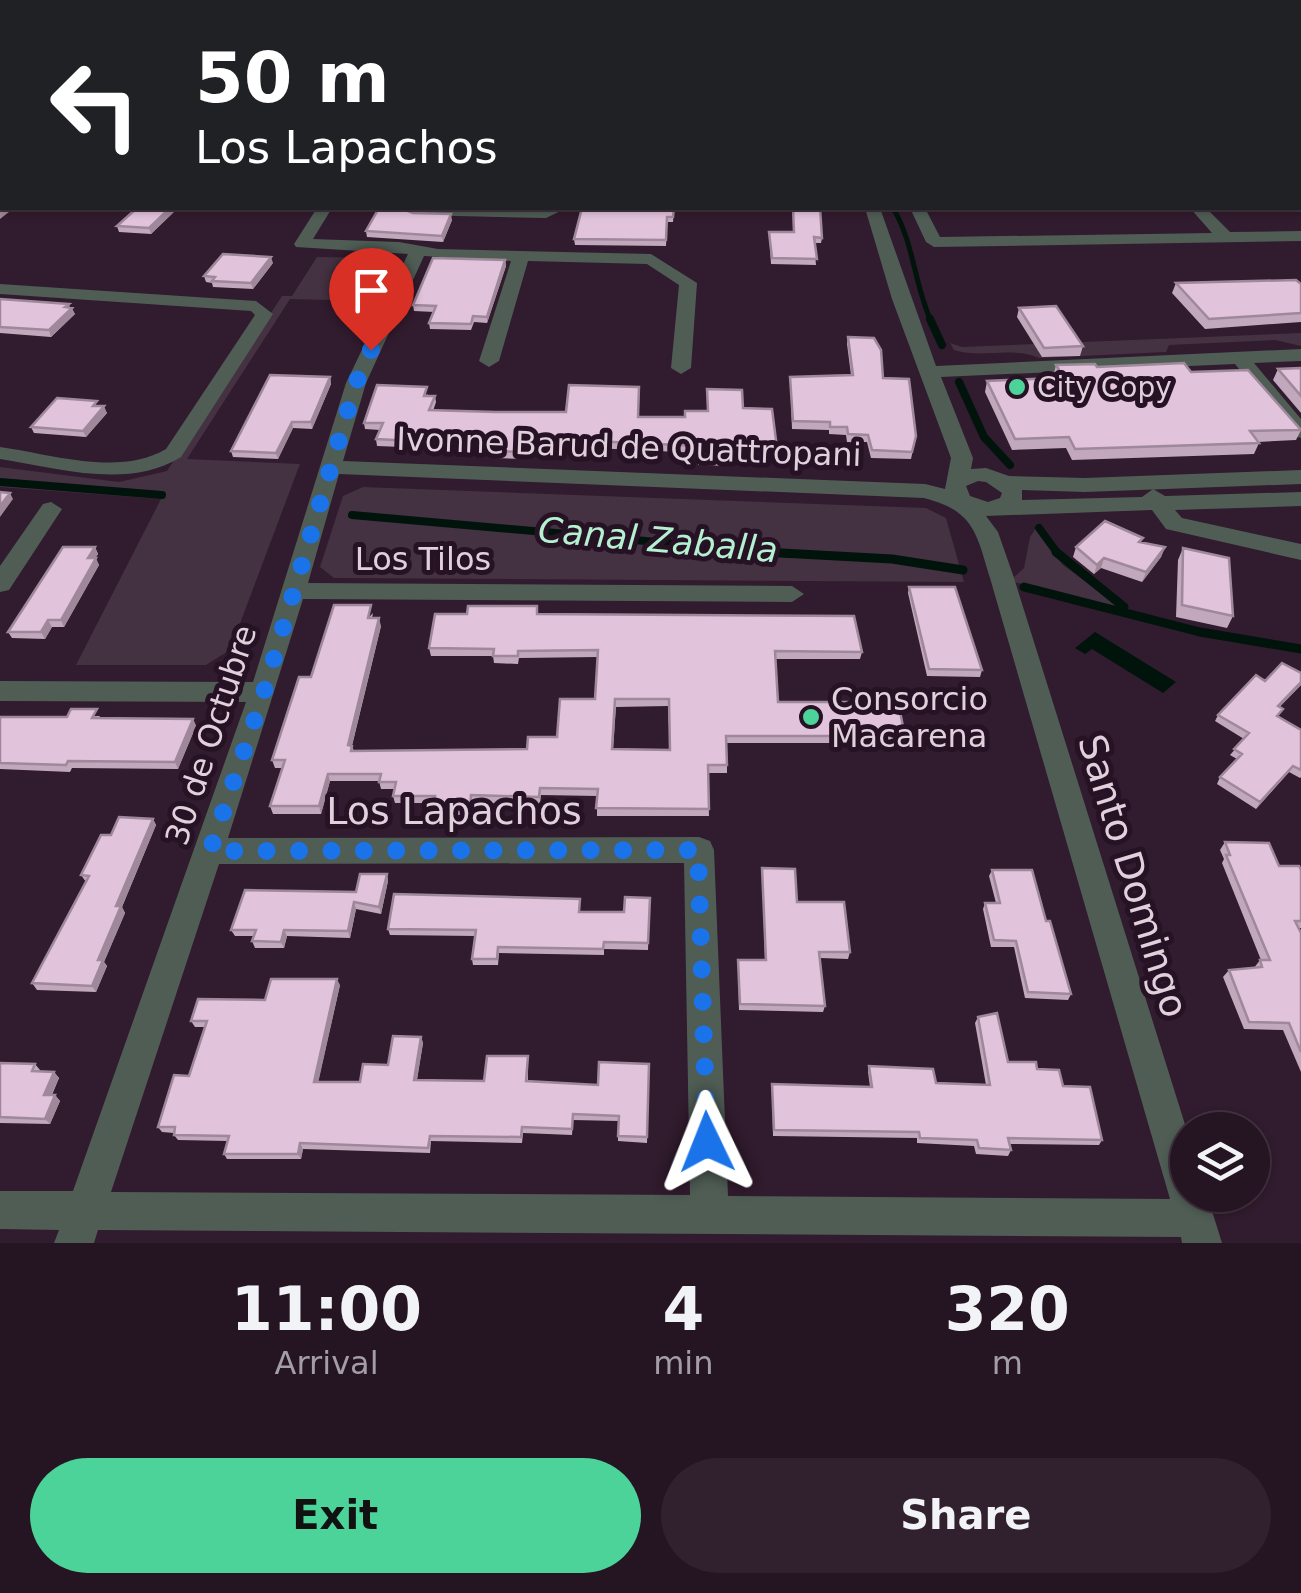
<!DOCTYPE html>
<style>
:root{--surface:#251422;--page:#31212f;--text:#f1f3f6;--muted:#a39ea5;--line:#423340;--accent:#4cd39a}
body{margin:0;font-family:"DejaVu Sans",sans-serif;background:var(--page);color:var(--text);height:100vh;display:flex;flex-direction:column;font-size:38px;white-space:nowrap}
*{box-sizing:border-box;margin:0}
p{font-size:32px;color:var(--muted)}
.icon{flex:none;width:55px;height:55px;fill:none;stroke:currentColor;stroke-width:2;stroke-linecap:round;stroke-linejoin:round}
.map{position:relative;height:1243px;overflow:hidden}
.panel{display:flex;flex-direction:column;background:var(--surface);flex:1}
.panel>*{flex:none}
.hud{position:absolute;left:0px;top:0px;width:1302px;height:210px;box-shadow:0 2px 8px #0004,0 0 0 2px var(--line);background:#202124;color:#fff;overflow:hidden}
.tools{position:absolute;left:1170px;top:1112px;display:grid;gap:20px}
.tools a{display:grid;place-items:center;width:100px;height:100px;border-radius:50%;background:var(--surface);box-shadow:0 2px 8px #0004,0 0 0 2px var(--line);font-size:50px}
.pin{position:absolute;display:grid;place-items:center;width:85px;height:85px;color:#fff;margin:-102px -42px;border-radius:50% 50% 50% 0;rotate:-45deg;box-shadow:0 0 10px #0007}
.pin .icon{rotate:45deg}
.me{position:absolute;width:110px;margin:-55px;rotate:358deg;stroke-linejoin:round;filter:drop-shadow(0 0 8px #0008)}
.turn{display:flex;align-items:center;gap:35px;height:210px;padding:0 30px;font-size:45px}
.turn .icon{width:130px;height:130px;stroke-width:2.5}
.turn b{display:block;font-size:70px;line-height:85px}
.eta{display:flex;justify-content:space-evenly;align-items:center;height:170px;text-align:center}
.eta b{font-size:60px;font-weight:600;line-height:70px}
.action{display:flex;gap:20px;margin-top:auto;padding:20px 30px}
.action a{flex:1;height:115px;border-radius:60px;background:var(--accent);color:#111;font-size:40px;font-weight:600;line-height:115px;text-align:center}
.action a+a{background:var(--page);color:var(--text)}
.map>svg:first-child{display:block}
.green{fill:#443141}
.water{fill:#00140b}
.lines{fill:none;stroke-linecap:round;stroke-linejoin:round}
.stream-far2{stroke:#00140b;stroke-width:5}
.stream-far1{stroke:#00140b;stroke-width:8}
.stream{stroke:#00140b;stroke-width:9}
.minor{fill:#4f5d55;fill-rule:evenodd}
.wall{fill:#c2a8bd;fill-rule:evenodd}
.shaded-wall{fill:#9e889a}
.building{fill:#e1c3dc;stroke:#9e889a;stroke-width:2.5;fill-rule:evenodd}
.route{stroke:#1a73e8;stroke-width:18;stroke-dasharray:0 32.4}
.poi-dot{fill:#4cd39a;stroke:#271225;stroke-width:4}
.labels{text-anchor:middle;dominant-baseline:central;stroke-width:10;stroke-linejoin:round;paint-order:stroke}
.far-poi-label{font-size:28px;fill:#dfd0dc;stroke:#271225;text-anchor:start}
.street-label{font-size:32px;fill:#dfd0dc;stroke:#271225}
.poi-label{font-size:32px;fill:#dfd0dc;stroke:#271225;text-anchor:start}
.water-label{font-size:35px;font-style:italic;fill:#b4f1d1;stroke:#271225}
.near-street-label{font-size:38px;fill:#dfd0dc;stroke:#271225}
</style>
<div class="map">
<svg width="1301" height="1243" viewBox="0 0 1301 1243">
<rect width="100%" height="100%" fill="#311b2e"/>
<!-- green -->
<path class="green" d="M317,257L381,258L389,264L371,301L290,299L187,459L300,464L230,650L206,665H76L161,499L0,487V467L119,482L167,471L282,296H292Z
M1301,333V346L1275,340L1169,345L1166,352L1039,358C1011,346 982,359 954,350L950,343L962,347Z
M363,487L926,508L946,518L964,582L334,578L320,567L343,496Z
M1036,528L1063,565L1121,608L1010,581L1024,568L1030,537Z"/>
<!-- water -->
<path class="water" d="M1095,632L1176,682L1163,693L1092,649L1085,654L1075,648Z"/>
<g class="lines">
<!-- stream-far2 -->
<path class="stream-far2" d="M893,208C914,243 914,284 931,321"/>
<!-- stream-far1 -->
<path class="stream-far1" d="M930,319L942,345
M959,382L984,437L1010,465
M0,482L162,495
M352,515L791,554
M1039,528L1058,554"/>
<!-- stream -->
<path class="stream" d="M763,552L892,559L963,570
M1056,552L1124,607
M1024,587L1200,632L1301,649"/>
<!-- minor -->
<path class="minor" d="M768,0H778L779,2H769Z
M897,0H907L908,2H898Z
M0,6H2V12H0Z
M1300,27H1301V33H1300Z
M0,57H2V65H0Z
M1300,78H1301V86H1300Z
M2,90V99L0,100V91Z
M1300,146H1301V154H1300Z
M0,172H2V180H0Z
M317,208H332L313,239L399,242L438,249L651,254L697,283L691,368L681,374L671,368L679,285L647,264L528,261L499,361L489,367L479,361L511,261L424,256L366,383L343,461L925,484L945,489L951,458L892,299L865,208H880L936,366L1301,349V361L1254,363L1301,419V438L1294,436L1235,364L941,377L973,458L971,469L986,468L1009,476L1085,478L1301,470V484L1085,492L1022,490V500L1142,497L1153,489L1165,496L1301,492V506L1175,510L1182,518L1301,544V560L1166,529L1152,510L986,516L998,532L1014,578L1188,1134V1195H1207L1222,1243H1182L1181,1237L98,1230L94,1243H54L59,1230L0,1229V1191H73L246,702L0,701V681L253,682L346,383L408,254L296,247L294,244ZM339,474L924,498C974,511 976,532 990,578L1170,1199L728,1196L714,850L710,841L699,837L228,838L303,599L792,602L804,594L792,586L308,583ZM978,481L986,482L1002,493L1000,498L988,502L970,496L966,486ZM684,863L690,1195L111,1192L219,864Z
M409,208H567L546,218L415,215L409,213Z
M910,208H925L940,237L1212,233L1190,208H1206L1230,232L1301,231V241L934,247L926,242Z
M0,284L256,301L273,314L181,457C128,490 58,468 0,459V447C51,454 119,477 166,449L255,315L251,311L0,294Z
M51,502L62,509L9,590L0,592V566L43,504Z"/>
</g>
<!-- wall -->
<path class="wall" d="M137,208H178L151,234L119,232L117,226Z
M371,208H406V210L413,213L452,220L443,242L367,237L366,231L378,209H371Z
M674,208L673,222H667L666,246L575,245L574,239Z
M769,232H793L822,238L821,243H814L816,265L771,264Z
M505,260L506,266L487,323L474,322L471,330L430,329L429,323L434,312L414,311L413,305Z
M273,263L253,289L213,287L212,283L206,282L204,276Z
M1176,283L1301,284V322L1205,329L1172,293Z
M0,299L70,308L75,314L51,337L0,333Z
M1019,308L1083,346L1080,356L1042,357L1017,317Z
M848,337L883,378L916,436L911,459L871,458L867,442H847L846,435L829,434V430L792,429L790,377L851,375L847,344Z
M1056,365L1191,372L1301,430L1296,440L1258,442L1259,443L1254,454L1072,460L1066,448L1012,450L985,392L987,381L1048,379L1049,373H1054Z
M1301,368V413L1273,380L1278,369Z
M330,377L331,384L312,429L293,428L278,459L233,457L231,451Z
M428,394L427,396H435L436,402L433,411L684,417L708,411L743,408L777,448V455L729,454V466L698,465L699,453L572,447L527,446L525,459L495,458L496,445H454L453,449L377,446L376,439L380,430L365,429L364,423Z
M99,406L107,413L86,437L34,433L31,427Z
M1143,538L1141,542L1165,547L1161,557L1142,582L1101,568L1094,574L1073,557L1076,547Z
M95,547L98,554L95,558L99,565L64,627H52L45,639L12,638L8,632Z
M1183,548L1233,616L1227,628L1176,617L1178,560Z
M909,587L982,670L980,677L927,676L908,593Z
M373,613L372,618L381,626L352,746L354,751L527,749L557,737L595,699L598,657L519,658L518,664L494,663L493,656H431L429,648L538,614L862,652L860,659H775L778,702L905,736L903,743H727V773H708L709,816H597V796L541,795L540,804L473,803L471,815H434L433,803H395L393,796L395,789H381L379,781H330L321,814H273L270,806L282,768H275L272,760L311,677ZM668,706L670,750L613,749L616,707Z
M1301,673V685L1279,707L1278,716L1301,730V777L1300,778L1289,772L1256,809L1217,784L1220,777L1237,759L1230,755L1244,739L1215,721L1218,715L1265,681Z
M100,716L99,718L193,719L196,726L178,769L72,768L70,772L0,769V717H67Z
M153,819L156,825L122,907L125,913L104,962L107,966L96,992L37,990L32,983L86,882L81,875L111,835Z
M1225,842L1279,866L1301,870V928H1299L1301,933V1072L1283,1030L1244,1029L1223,977L1229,970L1254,968L1260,960H1261L1222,863L1224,859L1220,850Z
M762,868L850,952L848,959L820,958L825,1006L823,1012L739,1010L738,960H765Z
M992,870L1046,921L1071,994L1068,1000L1025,998L1014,947H991L983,909L985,903H996L989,876Z
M387,874L388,881L381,914L356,909L350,938L287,936L284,948H255L252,941L254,936H235L231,930L356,892Z
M650,898L648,950L604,949V955L499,953L498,965H473L472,959L475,936L390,935L388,929L580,912H624Z
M340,985L318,1082H360L388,1065L421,1037L423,1043L417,1080L484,1081L528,1056V1081L598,1085L649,1064L647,1143L618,1141V1121L573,1120L572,1135L523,1133L522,1143L431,1141L430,1153L303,1149L301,1159H227L224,1154L227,1141L178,1140L174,1135V1133L162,1132L158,1127L189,1076L205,1027H195L191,1021L265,1000Z
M978,1017L1008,1062L1037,1069L1063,1086L1102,1140L1099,1145L1009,1144L1011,1150L1008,1156L976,1154L974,1146L917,1143V1138L773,1136L772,1084L870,1087L868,1072L869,1066L936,1083L986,1085L975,1023Z
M0,1063L35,1064L40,1070L39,1072H54L59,1078L52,1095H55L60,1101L50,1124L0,1123Z"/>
<!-- shaded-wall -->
<path class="shaded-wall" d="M4,208H14L0,219V211Z
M170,208H178L151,234L149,228Z
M451,214L452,220L443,242L442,236Z
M271,257L273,263L253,289L251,283Z
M505,260L506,266L487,323V317Z
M69,304L71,310L72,308L75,314L51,337L49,330Z
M330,377L331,384L312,429L311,422Z
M104,406L107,413L86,437L83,431Z
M292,422L293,428L278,459L276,453Z
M10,493L13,499L0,517V506Z
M95,547L98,554L91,565L88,558Z
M1165,547L1161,557L1142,582L1146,572Z
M96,558L99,565L64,627L61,620Z
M1104,558L1101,568L1094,574L1097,565Z
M379,618L381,626L350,753L348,745Z
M48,620L52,627L45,639L41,632Z
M1301,682V685L1274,713L1278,706Z
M193,719L196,726L178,769L175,762Z
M1293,766L1289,772L1256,809L1260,802Z
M328,774L330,781L321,814L319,806Z
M153,819L156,825L122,907L125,913L104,962L107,966L96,992L92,986L98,960L116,906Z
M387,874L388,881L381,914L379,907Z
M354,902L356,909L350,938L348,931Z
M284,930L287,936L284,948L281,942Z
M337,979L340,985L317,1088L314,1082Z
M421,1037L423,1043L416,1085L414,1080Z
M54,1072L59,1078L49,1100L44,1095Z
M55,1095L60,1101L50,1124L45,1119Z
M300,1143L303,1149L301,1159L298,1154Z"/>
<!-- building -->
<path class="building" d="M3,0H76L72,2H3Z
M594,0H697V2H594Z
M716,0H751V2H716Z
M940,0H1275L1279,2H942Z
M0,10H2V47H0Z
M137,208H170L149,228L117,226Z
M379,208H405V210L413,213L451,214L442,236L366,231Z
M582,208H674L673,217H667L666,240L574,239Z
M793,208H820L822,238L814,237L817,259L772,258L769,232H794Z
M223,254L271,257L251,283L212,281L215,277L204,276Z
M433,258L505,260L487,317L473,316L471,324L429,323L436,306L413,305Z
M1296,280L1301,284V313L1209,319L1176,283Z
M0,299L69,304L65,307L72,308L49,330L0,327Z
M1056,306L1083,346L1044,348L1019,308Z
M848,337L874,338L881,350L883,378L909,379L916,436L912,452L872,450L868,435L848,434L847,427H830V422L793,421L790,377L853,375Z
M1184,363L1191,372L1248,370L1301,430L1250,431L1259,443L1075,449L1069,437L1015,439L987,381L1052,378L1049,373H1061L1056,365L1095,364L1097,367Z
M1301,368V396L1278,369Z
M270,375L330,377L311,422H292L276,453L231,451Z
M377,385L427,387L424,396H435L429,410L495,412H566L569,385L639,387L638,417H685V411H708L707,389L742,390L743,408L772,409L777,448H729V460L699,459V446L571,440H526L524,452L494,451L497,439H453L452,443L376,439L383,423H364Z
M57,398L97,401L93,406H104L83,431L31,427Z
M0,492L10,493L0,506Z
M1105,521L1143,538L1139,542L1165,547L1146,572L1104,558L1097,565L1076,547Z
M63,547H95L88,558H96L61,620H48L41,632H8Z
M1183,548L1229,558L1233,616L1182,605Z
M909,587H955L982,670L929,669Z
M334,605H371L368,618H379L348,745L352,746L351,751L527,749L528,737H557L560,699H595L598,650L518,651V656H493L494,649L429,648L435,614H467L468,606H537V614L854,616L862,652L775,651L778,702H898L905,736H726L727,765H708L709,809L596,808L598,789L540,788L539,797L471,795L470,808H432L435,796H393L396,782H379L381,774H328L319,806H270L285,760H272L286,717L299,677H311ZM615,699H669L670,750L612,749Z
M1282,663L1301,673V682L1278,706L1283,709L1277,716L1301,730V770L1293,766L1260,802L1220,777L1242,754L1234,749L1249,733L1218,715L1256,675L1265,681Z
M71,709H97L92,718L193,719L175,762L68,761L66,765L0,763V717H67Z
M119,817L153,819L116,906H121L98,960H103L92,986L32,983L89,876L81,875L101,835H111Z
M1225,842L1269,843L1279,866H1299L1301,870V921H1295L1301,933V1052L1289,1023L1249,1022L1229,970L1262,967L1260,960H1270L1226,855H1230Z
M762,868L795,869L797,902H844L850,952H819L825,1006L740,1004L738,960H766Z
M992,870H1032L1046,921H1050L1071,994L1028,992L1016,941L994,940L985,903H1000Z
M360,874H387L379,907L354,902L348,931L284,930L281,942L252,941L256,930H231L245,890L356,892Z
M394,894L580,899L579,912H624L625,897L650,898L648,943L604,942L603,949L498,947L497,959H472L476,930L388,929Z
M271,979H337L314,1082H360L363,1064L388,1065L393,1036L421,1037L414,1080L484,1081L487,1056H528L526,1081L598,1085L599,1062L649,1064L647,1137L618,1136L619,1116L573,1114L572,1129L522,1127L521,1137L430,1136L428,1148L300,1143L298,1154H224L229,1136L174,1135L175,1127H158L174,1075L189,1076L207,1021H191L198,999L265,1000Z
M997,1013L1008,1062H1036L1037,1069L1059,1070L1063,1086L1090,1087L1102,1140L1008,1138L1011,1150L979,1148L977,1140L920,1138L919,1132L774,1130L772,1084L872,1087L869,1066L933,1069L936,1083L990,1085L978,1017Z
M0,1063L35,1064L32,1071L54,1072L44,1095H55L45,1119L0,1117Z"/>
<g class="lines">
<!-- route -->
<path class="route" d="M371,350L356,383L264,692L210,851L698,850L707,1142"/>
</g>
<!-- markers -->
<g class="poi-dot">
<circle cx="1017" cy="387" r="10"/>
<circle cx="811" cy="717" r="10"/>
</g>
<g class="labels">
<!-- far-poi labels -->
<g class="far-poi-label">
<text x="1037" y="387">City Copy</text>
</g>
<!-- street labels -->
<g class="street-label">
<text transform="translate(629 447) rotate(2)">Ivonne Barud de Quattropani</text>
<text x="423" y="559">Los Tilos</text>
<text transform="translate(211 735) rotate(-72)">30 de Octubre</text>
</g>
<!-- poi labels -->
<g class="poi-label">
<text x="831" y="699">Consorcio<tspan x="831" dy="37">Macarena</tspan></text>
</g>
<!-- water labels -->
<g class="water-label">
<text transform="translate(658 540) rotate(5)">Canal Zaballa</text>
</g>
<!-- near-street labels -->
<g class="near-street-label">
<text x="454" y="811">Los Lapachos</text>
<text transform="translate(1133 876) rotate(73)">Santo Domingo</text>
</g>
</g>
</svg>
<div class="tools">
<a><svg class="icon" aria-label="layers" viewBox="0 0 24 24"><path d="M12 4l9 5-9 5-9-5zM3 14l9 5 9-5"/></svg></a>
</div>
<div class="pin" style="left:371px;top:350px;background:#d93025"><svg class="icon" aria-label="arrive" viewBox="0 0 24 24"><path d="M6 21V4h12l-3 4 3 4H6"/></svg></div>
<svg class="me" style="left:707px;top:1142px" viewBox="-20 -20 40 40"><path d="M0-17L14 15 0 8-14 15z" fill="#1a73e8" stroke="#fff" stroke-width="4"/></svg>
<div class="hud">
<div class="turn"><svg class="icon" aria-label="left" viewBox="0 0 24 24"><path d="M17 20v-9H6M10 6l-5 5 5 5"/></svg><div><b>50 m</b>Los Lapachos</div></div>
</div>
</div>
<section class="panel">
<div class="eta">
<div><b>11:00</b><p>Arrival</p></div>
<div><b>4</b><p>min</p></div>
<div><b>320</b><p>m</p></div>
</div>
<div class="action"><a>Exit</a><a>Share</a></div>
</section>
